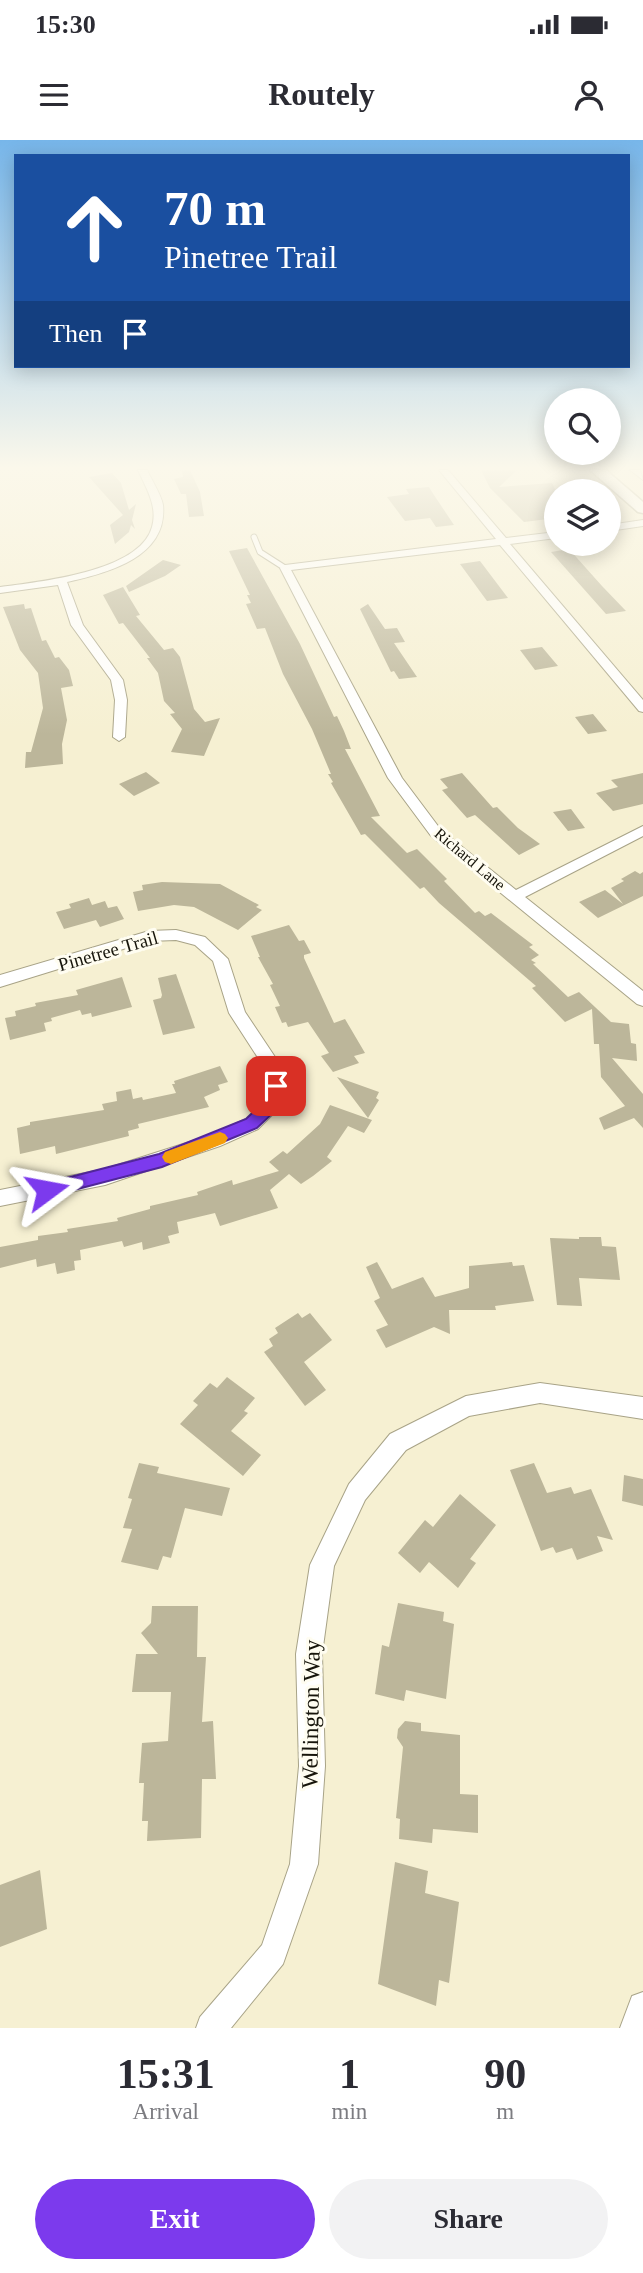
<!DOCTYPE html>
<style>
:root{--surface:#fff;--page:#f2f2f3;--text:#2b2b33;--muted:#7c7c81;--accent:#7c3aed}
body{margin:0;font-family:"Times New Roman",serif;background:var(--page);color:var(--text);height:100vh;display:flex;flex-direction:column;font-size:26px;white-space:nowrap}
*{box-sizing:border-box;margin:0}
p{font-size:23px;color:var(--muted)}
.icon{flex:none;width:38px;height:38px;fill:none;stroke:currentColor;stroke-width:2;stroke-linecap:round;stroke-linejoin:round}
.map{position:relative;height:1888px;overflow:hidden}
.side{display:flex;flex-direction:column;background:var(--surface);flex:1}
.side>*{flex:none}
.guide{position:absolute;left:14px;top:14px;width:616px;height:214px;border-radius:0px;box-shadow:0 4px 18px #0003;background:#1a4fa0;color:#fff;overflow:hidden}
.fabs{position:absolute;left:544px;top:248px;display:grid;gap:14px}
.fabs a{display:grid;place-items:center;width:77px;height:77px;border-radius:50%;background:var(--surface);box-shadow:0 4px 18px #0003;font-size:35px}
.pin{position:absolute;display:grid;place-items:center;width:60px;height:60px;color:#fff;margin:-30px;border-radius:14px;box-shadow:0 4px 10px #0006}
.me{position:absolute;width:77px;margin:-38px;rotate:77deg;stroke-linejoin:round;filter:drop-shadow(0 0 5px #0008)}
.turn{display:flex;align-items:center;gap:24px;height:147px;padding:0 35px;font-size:32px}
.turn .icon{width:91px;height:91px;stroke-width:2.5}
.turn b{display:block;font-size:49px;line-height:60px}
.then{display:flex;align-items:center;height:66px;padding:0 35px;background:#0003;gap:14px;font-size:26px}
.eta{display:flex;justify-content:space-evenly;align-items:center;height:119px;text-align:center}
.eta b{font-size:42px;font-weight:800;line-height:49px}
.cta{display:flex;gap:14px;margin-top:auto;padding:14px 35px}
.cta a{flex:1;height:80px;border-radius:42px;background:var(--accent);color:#fff;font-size:28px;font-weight:800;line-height:80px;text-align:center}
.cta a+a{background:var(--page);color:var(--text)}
.status{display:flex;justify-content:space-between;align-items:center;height:49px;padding:0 35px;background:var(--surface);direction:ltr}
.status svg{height:19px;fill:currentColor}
header{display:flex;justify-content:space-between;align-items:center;height:91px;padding:0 35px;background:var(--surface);font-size:32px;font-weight:800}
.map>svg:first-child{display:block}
.building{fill:#bcb69a}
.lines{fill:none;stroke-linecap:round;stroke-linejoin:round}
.lane-casing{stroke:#a8a387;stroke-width:7}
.street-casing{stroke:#a8a387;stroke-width:2}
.secondary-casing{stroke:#a8a387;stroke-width:3}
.lane{stroke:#fff;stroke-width:5}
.street{fill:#fff;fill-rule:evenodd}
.secondary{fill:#fff;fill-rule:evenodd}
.route{fill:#7c3aed;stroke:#51269a;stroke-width:2}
.slow{fill:#f59e0b}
.labels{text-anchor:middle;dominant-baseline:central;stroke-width:6;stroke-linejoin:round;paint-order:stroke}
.far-street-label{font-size:16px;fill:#17150b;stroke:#fffdf1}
.street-label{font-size:19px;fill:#17150b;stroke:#fffdf1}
.near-street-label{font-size:23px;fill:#17150b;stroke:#fffdf1}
</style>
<div class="status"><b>15:30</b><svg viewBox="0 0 49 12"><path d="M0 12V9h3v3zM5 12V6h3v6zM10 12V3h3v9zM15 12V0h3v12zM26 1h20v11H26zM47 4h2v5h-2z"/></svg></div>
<header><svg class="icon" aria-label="menu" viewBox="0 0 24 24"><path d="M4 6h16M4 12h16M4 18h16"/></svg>Routely<svg class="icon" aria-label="person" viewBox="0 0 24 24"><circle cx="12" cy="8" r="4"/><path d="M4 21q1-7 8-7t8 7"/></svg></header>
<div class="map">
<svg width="643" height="1888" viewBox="0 0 643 1888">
<rect width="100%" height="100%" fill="#f6f0d2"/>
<!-- building -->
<path class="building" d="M182,330H190L200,352L204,376L189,377L186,354H181L174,339L183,337Z
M481,330H517L499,347L552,343L556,351V378L524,382L490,348Z
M112,333L121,343L129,370L136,364L132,380L135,389L131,385L129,392L115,404L110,385L123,375L89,337Z
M429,347L432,352L454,385L436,387L430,378L405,381L387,357L409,354L406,349Z
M247,408L300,504L334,577L337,576L344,591L351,609H345L380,676L371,677L407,713L417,709L447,739L444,741L475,773L479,771L485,776L491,773L533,805L529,807L539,815L531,820L536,823L533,824L568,857L579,852L611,882L629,884L631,903L636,904L637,921L612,918L643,954V988L634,978L604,990L599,978L625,966L601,937L599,904H594L592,869L565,882L532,848L536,846L439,763L424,747L420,749L365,694L361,695L331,643L333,642L328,634H331L312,589L283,534L265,488L257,489L246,464L251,463L247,455H250L229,411Z
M569,409L602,446L626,471L606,474L551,412Z
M163,420L181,425L165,436L129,452L126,446Z
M480,421L508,458L487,461L460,424Z
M123,447L140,475L136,476L164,510L173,508L180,517L194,569L205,582L220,578L204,616L171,612L182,589L170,574L175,573L164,561L158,533L147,518H150L123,483L119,484L103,455Z
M24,464L25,469L31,468L42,501L46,500L55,518L59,517L69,530L73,546L61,548L67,580L62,604L63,624L25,628L26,612H31L43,568L38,533L20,510L3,467Z
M368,464L385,489L397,488L405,502L394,503L417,537L399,539L394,531L391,532L360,469Z
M542,507L558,526L535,530L520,510Z
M593,574L607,591L588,594L575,577Z
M146,632L160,643L134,656L119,644Z
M462,633L493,668L497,667L518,688L540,704L519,715L475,675L467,678L442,650L448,648L440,639Z
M643,633V664L613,671L596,653L618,647L611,640Z
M571,669L585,688L568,691L553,672Z
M635,731L640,734L643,732V756L598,778L579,762L605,750L623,764L611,748L624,741L621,739Z
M162,742L220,744L259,765L256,767L262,770L238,790L194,767L174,765L138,771L133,752L143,750L142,745Z
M89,758L92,765L105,761L108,768L117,766L124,779L100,787L96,780L64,789L56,772L71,768L69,764Z
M289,785L299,801L304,800L311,813L304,815V818L334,883L345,879L365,913L354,916L359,923L333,932L321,916L329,913L308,882L288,887L286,882L282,883L275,867L280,866L270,845L273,844L258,817H260L251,796Z
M176,834L195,888L163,895L153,860L161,858L162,855L158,838Z
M122,837L132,867L92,877L91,873L82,875L80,870L51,878L52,881L44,883L46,891L10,900L5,878L16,876L15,871L36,866L35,863L78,855L76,850Z
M220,926L228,942L218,945L220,950L204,957L209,967L138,984L139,988L128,991L129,996L56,1014L55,1006L20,1014L17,988L30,985V982L104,970L102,964L117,961L116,952L131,949L133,959L142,957L143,960L176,953L172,944H175L174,941Z
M337,937L379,952L376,958L379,960L368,978Z
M330,965L372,980L364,993L348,986L327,1017L332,1021L313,1036L301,1044L289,1034L270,1050L278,1068L220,1086L215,1073L177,1082L179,1093L168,1096L170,1103L143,1110L142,1102L124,1107L122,1101L80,1110L81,1120L74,1121L75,1130L57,1134L55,1123L37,1127L36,1119L0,1128V1107L38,1100V1096L68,1092L67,1089L118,1081L117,1078L150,1069V1066L198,1055L197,1052L232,1040L233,1045L279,1031L269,1022L283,1011L287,1014L320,984Z
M579,1097H601L602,1106L616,1107L620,1140L579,1138L582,1166L557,1165L550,1098L579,1099Z
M377,1122L392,1149L423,1137L435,1157L469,1148V1126L512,1122L513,1126L524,1125L534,1161L495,1166L496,1170H449L450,1194L434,1187L386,1208L376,1190L388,1185L374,1161L380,1158L366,1127Z
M298,1173L302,1178L310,1173L332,1200L304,1222L326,1250L305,1266L264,1212L273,1206L269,1199L278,1193L275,1188Z
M227,1237L255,1258L244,1271L248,1273L231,1291L261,1315L243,1336L180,1284L198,1265L193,1261L210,1243L217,1248Z
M139,1323L159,1327L157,1333L230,1348L222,1376L185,1368L171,1418L163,1416L158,1430L121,1422L132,1389L123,1388L132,1359L128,1358Z
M534,1323L547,1353L571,1347L574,1354L591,1349L613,1400L597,1396L603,1411L577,1420L572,1408L556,1413L553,1407L541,1411L510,1330Z
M624,1335L643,1339V1366L622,1361Z
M460,1354L496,1385L470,1419L476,1423L458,1448L429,1422L420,1433L398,1413L425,1380L433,1387Z
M398,1463L444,1472L443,1481L454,1484L446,1559L406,1550L404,1561L375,1554L382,1505L389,1507Z
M152,1466H198L197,1517H206L202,1582L213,1581L216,1639H202L201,1698L147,1701L148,1681H142L144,1643H139L142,1603L168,1601L171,1552H132L136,1514H158L141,1493L151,1483Z
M405,1581L421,1583V1591L460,1595V1654L478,1655V1693L433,1689L432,1703L399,1699L400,1679L396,1678L403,1607L397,1598L398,1589Z
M395,1722L428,1731L425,1753L459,1762L449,1843L439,1840L436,1866L378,1844Z
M40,1730L47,1789L0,1807V1745Z"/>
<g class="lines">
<!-- lane casing -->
<g class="lane-casing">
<path id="lane" d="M254,397L260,412L285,428"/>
</g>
<!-- street casing -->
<g class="street-casing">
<path id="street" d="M138,330H147C152,341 161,354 163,365C168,417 108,433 67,442L83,485L123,540L127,560L125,597L119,601L113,597L115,560L111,540L71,485L58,445L0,453V447C38,442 140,432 152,387C158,366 146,348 138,330Z
M439,330H448L506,398L556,392V398L510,404L643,560V572L639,571L500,405L291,430L402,638L441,690L516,750L643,686V696L525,757L643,851V866L637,864L431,696L388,638L280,428L285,425L496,399Z
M630,330H640L643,340Z
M643,380V386L609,391V385Z
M176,790L205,797L228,819L245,872L281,926L285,946L275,972L258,989L220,1006L105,1045L0,1066V1050L105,1029L208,996L246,979L261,964L267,946L264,927L229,873L213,821L195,805L176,800L149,801L0,847V835L149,791Z
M540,1243L643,1257V1279L540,1263L469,1276L406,1310L365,1360L334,1426L322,1514L325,1626L318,1724L283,1824L231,1888H196L200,1877L262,1805L290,1724L299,1626L296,1514L310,1425L349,1344L390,1294L466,1256Z
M643,1852V1888H620L632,1856Z"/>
</g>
<!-- secondary casing -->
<g class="secondary-casing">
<path id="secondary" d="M590,330H606L643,362V373L638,372Z"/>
</g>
<!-- lane -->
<use href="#lane" class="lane"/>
<!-- street -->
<use href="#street" class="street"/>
<!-- secondary -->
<use href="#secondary" class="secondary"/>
</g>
<!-- sky -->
<linearGradient id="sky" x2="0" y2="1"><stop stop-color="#77b6ea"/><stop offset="0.55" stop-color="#fbf8eb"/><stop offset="1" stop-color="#fbf8eb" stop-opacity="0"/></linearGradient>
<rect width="643" height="595" fill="url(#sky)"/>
<!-- route -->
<path class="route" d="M276,940L284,946L275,971L257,988L162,1027L47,1057L41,1055L39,1050L41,1045L47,1043L159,1014L246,979L262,964L270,941Z"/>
<!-- slow -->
<path class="slow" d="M220,992L225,994L228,998L225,1003L171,1024L165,1022L162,1017L165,1012Z"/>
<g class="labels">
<!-- far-street labels -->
<g class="far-street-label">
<text transform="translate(470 719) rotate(40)">Richard Lane</text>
</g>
<!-- street labels -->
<g class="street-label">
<text transform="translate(108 811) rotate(-16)">Pinetree Trail</text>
</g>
<!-- near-street labels -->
<g class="near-street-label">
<text transform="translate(311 1574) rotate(-89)">Wellington Way</text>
</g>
</g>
</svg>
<div class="fabs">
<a><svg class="icon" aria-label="search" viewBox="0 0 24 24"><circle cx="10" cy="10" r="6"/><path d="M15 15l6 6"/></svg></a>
<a><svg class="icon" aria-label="layers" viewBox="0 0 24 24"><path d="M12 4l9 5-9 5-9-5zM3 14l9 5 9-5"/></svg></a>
</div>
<div class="pin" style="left:276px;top:946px;background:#d93025"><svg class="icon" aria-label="arrive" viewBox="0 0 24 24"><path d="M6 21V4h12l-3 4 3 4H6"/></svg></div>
<svg class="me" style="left:47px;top:1050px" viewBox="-20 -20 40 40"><path d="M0-17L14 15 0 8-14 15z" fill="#7c3aed" stroke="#fff" stroke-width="4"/></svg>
<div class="guide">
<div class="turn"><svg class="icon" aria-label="ahead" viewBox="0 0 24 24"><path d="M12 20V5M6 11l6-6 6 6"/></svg><div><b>70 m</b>Pinetree Trail</div></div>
<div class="then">Then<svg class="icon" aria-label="arrive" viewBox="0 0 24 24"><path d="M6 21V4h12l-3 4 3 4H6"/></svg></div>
</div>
</div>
<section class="side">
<div class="eta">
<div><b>15:31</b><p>Arrival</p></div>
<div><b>1</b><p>min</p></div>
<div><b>90</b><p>m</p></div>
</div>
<div class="cta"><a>Exit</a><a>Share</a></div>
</section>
